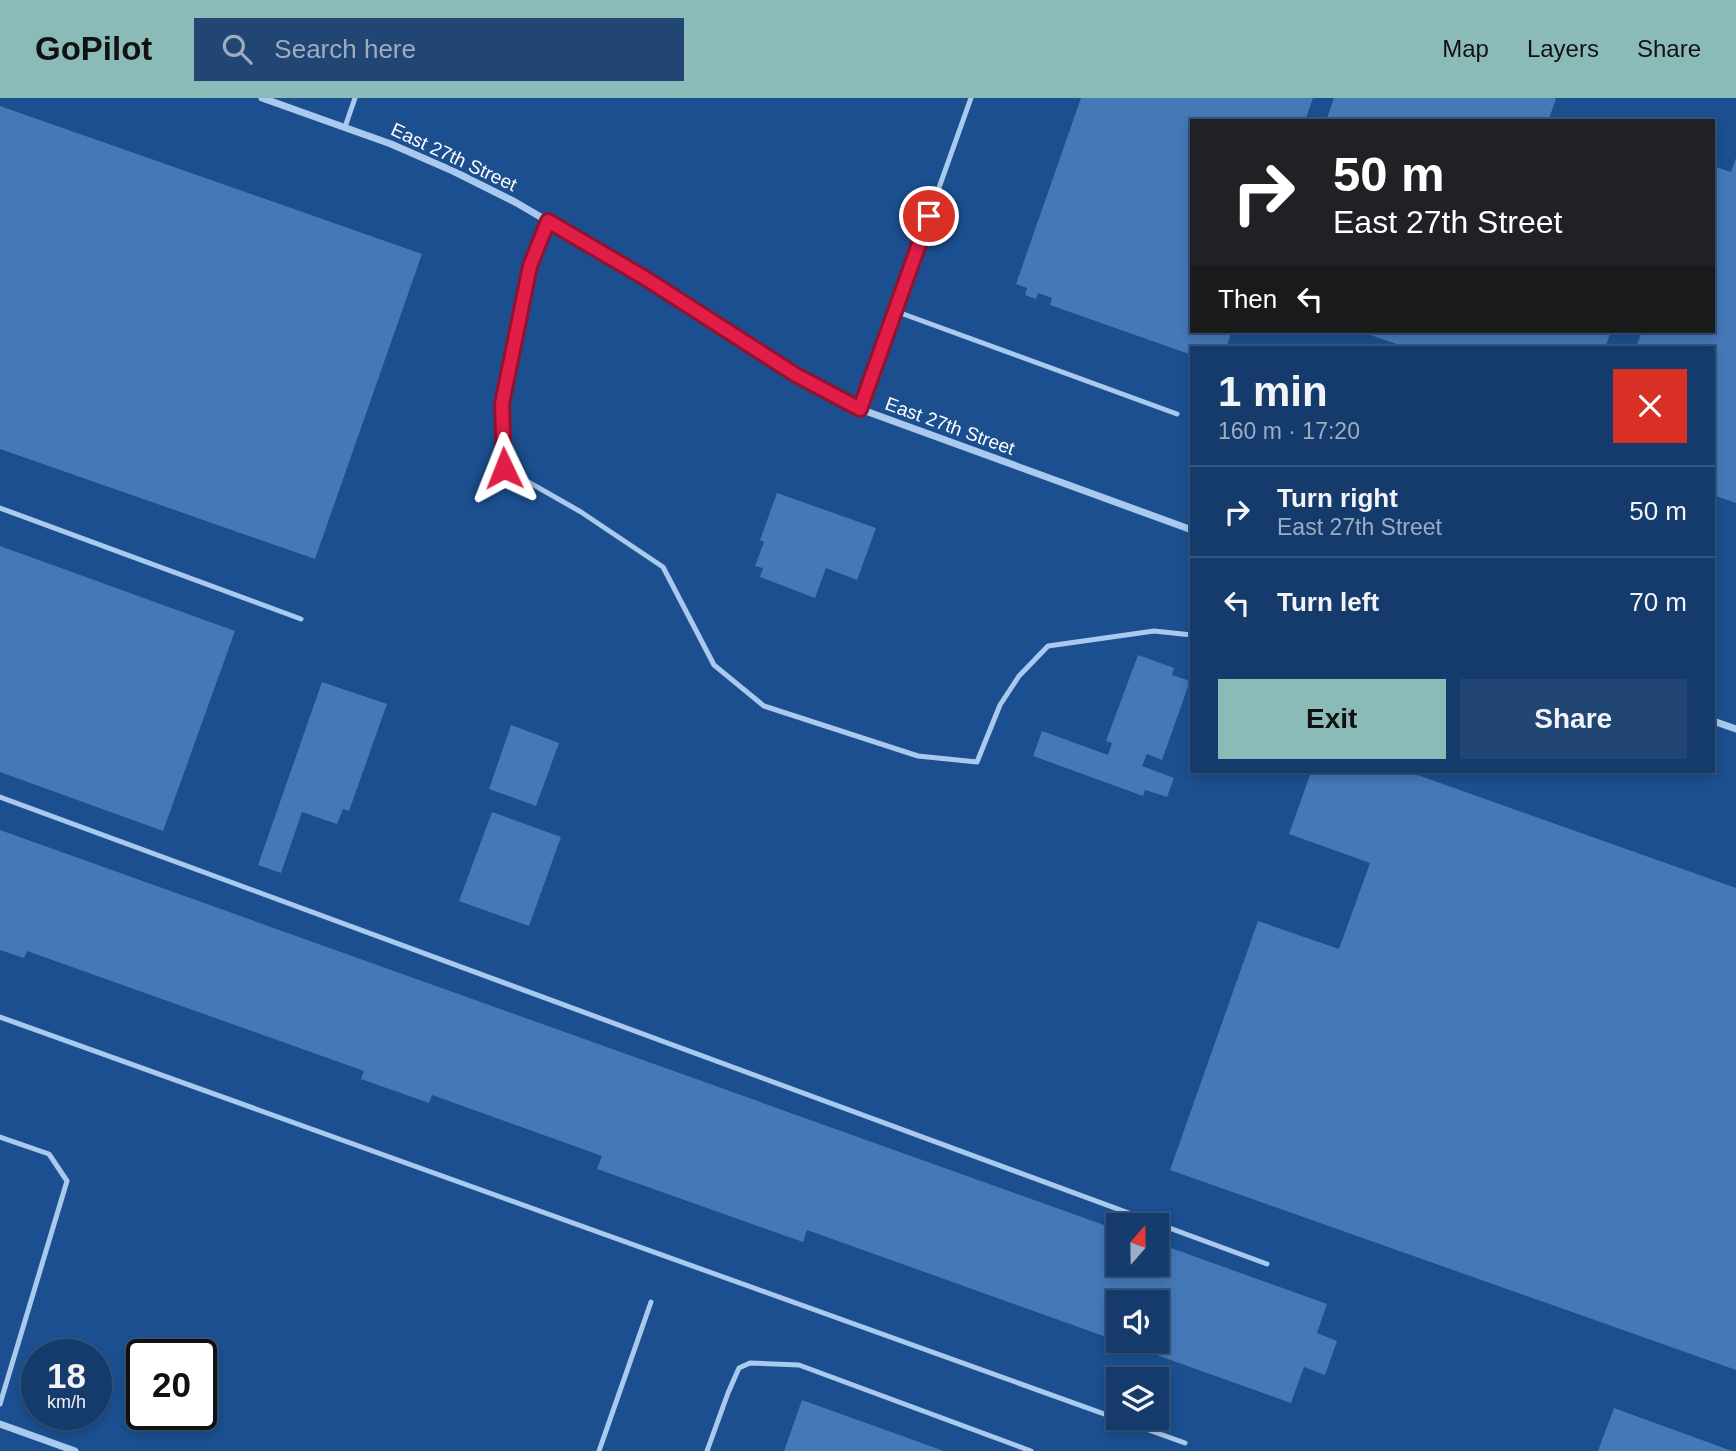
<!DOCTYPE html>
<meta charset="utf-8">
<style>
:root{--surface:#143b6b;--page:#214673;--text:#f1f3f6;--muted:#9dadc1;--line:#33557e;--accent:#8bbbb9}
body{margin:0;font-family:Arial,sans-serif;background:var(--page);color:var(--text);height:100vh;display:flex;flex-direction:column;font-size:26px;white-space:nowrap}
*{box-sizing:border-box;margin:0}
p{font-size:23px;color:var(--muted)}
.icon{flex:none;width:38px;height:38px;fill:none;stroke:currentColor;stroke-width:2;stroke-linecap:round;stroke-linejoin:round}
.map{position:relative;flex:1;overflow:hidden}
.panel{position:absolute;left:1190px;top:248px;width:525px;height:427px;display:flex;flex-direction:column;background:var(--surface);border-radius:0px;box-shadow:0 4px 10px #0003,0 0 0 2px var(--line)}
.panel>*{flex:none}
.guide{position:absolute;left:1190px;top:21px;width:525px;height:214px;border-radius:0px;box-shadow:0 4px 10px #0003,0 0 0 2px var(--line);background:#202124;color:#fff;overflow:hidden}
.needle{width:46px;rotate:20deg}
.tools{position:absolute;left:1106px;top:1115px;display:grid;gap:14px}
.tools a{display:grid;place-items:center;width:63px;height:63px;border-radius:0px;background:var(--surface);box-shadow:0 4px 10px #0003,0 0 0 2px var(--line);font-size:35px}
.speed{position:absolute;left:21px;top:1241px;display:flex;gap:14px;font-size:35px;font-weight:700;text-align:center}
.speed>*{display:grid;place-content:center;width:91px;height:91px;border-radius:50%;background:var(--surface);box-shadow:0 4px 10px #0003,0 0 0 2px var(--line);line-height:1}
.speed small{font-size:18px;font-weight:400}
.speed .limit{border:4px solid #111;border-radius:10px;background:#fff;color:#111}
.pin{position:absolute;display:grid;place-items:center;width:60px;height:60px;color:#fff;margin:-30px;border:4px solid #fff;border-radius:50%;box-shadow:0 2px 7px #0007}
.me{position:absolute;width:77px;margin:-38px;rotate:358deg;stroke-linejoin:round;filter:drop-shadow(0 0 5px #0008)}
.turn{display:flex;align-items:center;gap:24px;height:147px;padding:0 28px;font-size:32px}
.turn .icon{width:91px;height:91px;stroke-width:2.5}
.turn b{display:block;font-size:49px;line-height:60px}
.then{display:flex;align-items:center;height:66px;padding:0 28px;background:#0003;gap:14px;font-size:26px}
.round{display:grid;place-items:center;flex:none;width:74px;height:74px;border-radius:0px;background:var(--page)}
.summary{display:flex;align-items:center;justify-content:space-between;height:119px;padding:0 28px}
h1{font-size:42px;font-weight:700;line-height:52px}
.button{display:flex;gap:14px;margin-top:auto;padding:14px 28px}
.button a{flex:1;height:80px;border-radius:0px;background:var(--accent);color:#111;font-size:28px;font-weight:700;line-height:80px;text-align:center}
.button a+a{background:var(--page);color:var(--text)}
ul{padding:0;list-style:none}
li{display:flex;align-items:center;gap:21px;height:91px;padding:0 28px;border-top:2px solid var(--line)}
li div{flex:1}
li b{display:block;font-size:26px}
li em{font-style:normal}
header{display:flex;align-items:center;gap:42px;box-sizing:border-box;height:98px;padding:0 35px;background:var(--accent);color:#111}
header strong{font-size:33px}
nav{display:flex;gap:38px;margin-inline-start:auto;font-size:24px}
.search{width:490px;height:63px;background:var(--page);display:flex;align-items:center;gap:18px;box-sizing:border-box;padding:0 24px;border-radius:0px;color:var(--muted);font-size:26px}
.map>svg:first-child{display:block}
.building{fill:#4478b7;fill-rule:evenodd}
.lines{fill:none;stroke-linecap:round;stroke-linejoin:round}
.service{stroke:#a9c9ee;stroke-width:5}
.minor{stroke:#a9c9ee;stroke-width:7}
.route-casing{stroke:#92132f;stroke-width:18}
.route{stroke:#e11d48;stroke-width:12}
.labels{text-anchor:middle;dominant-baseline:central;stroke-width:7;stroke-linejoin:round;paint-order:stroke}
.street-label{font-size:19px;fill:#fff;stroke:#1b4f8f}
</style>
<header>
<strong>GoPilot</strong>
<div class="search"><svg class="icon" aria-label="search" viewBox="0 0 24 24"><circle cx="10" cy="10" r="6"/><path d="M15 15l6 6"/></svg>Search here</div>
<nav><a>Map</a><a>Layers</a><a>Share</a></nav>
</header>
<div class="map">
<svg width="1736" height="1353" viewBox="0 0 1736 1353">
<rect width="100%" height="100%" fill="#1b4f8f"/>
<!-- building -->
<path class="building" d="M1081,0H1313L1305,23H1192V233H1232L1226,250H1192V257L1050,207L1052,200L1038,195L1036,201L1025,197L1027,190L1016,186Z
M1334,0H1554L1556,1L1548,23H1326Z
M0,8L422,156L315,461L0,351Z
M1736,60V405L1713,397V250H1636L1642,233H1713V68L1731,74Z
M1359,233H1611L1605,250H1408Z
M777,395L876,430L857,482L826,470L815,500L760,479L763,470L755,468L764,444L760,442Z
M0,448L235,533L163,733L0,674Z
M1138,557L1174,570L1172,577L1190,583L1162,662L1147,656L1142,668L1174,680L1167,699L1145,692L1143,698L1033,658L1042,633L1108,657L1112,645L1106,643Z
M322,584L387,606L349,713L343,711L337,726L302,714L281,775L258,767Z
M511,627L559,645L536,708L489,691Z
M1311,674H1409L1736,790V1272L1170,1072L1258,823L1339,851L1370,765L1289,736Z
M492,714L561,739L529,828L459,803Z
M0,732L1118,1132V1166H1157V1145L1327,1206L1317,1235L1337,1243L1325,1277L1304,1269L1291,1305L807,1132L803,1144L597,1071L602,1058L432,997L429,1005L361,981L364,973L27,853L24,860L0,852ZM1118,1204H1157V1242H1118Z
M802,1302L944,1353H784Z
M1614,1310L1732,1353H1598Z"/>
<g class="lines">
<!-- service -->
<path class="service" d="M345,29L355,0
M548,123L530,168L502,306L504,370L581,414L663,469L714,567L764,608L918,658L977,664L1000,607L1019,578L1048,548L1154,533L1192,537
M895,213L1177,316
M860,311L971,0
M0,410L301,521
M0,699L1267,1166
M0,919L1185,1345
M0,1039L49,1056L67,1083L0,1306
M599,1353L651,1204
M707,1353L728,1295L739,1270L750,1265L799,1267L1031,1353"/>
<!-- minor -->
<path class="minor" d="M262,0L391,46L453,73L515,104L645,180L796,277L860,311L1192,432
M1713,623L1736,631
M0,1326L75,1353"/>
</g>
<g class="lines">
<!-- route casing -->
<g class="route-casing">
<path id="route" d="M504,370L502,306L530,168L548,123L645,180L796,277L860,311L929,118"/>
</g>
<!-- route -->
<use href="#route" class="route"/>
</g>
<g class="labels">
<!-- street labels -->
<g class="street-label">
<text transform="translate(454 59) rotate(25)">East 27th Street</text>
<text transform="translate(950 328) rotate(20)">East 27th Street</text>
</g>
</g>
</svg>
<div class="tools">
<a><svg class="needle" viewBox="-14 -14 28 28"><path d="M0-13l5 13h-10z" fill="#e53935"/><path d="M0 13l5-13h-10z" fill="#9dadc1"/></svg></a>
<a><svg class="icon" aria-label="sound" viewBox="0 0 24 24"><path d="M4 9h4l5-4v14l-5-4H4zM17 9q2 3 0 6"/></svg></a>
<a><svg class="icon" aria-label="layers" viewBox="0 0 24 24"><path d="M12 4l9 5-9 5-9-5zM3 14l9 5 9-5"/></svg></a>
</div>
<div class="speed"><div>18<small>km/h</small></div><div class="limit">20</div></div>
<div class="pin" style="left:929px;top:118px;background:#d93025"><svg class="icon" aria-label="arrive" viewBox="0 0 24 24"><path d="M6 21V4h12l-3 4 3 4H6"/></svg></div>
<svg class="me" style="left:504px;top:370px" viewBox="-20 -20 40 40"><path d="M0-17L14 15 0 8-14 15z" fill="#e11d48" stroke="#fff" stroke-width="4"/></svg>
<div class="guide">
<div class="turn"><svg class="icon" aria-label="right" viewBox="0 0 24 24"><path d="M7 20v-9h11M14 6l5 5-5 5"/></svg><div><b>50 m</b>East 27th Street</div></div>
<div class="then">Then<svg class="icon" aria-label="left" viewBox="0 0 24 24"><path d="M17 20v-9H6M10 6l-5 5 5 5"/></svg></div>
</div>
<section class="panel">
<div class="summary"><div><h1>1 min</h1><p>160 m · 17:20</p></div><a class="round" style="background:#d93025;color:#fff"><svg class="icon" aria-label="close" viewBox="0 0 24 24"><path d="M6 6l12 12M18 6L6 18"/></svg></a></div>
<ul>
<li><svg class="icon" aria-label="right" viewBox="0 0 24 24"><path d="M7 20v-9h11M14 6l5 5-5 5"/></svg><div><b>Turn right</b><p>East 27th Street</p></div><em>50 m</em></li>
<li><svg class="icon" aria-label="left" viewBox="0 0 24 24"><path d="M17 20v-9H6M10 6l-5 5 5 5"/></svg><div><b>Turn left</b></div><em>70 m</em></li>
</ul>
<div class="button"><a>Exit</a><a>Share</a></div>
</section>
</div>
